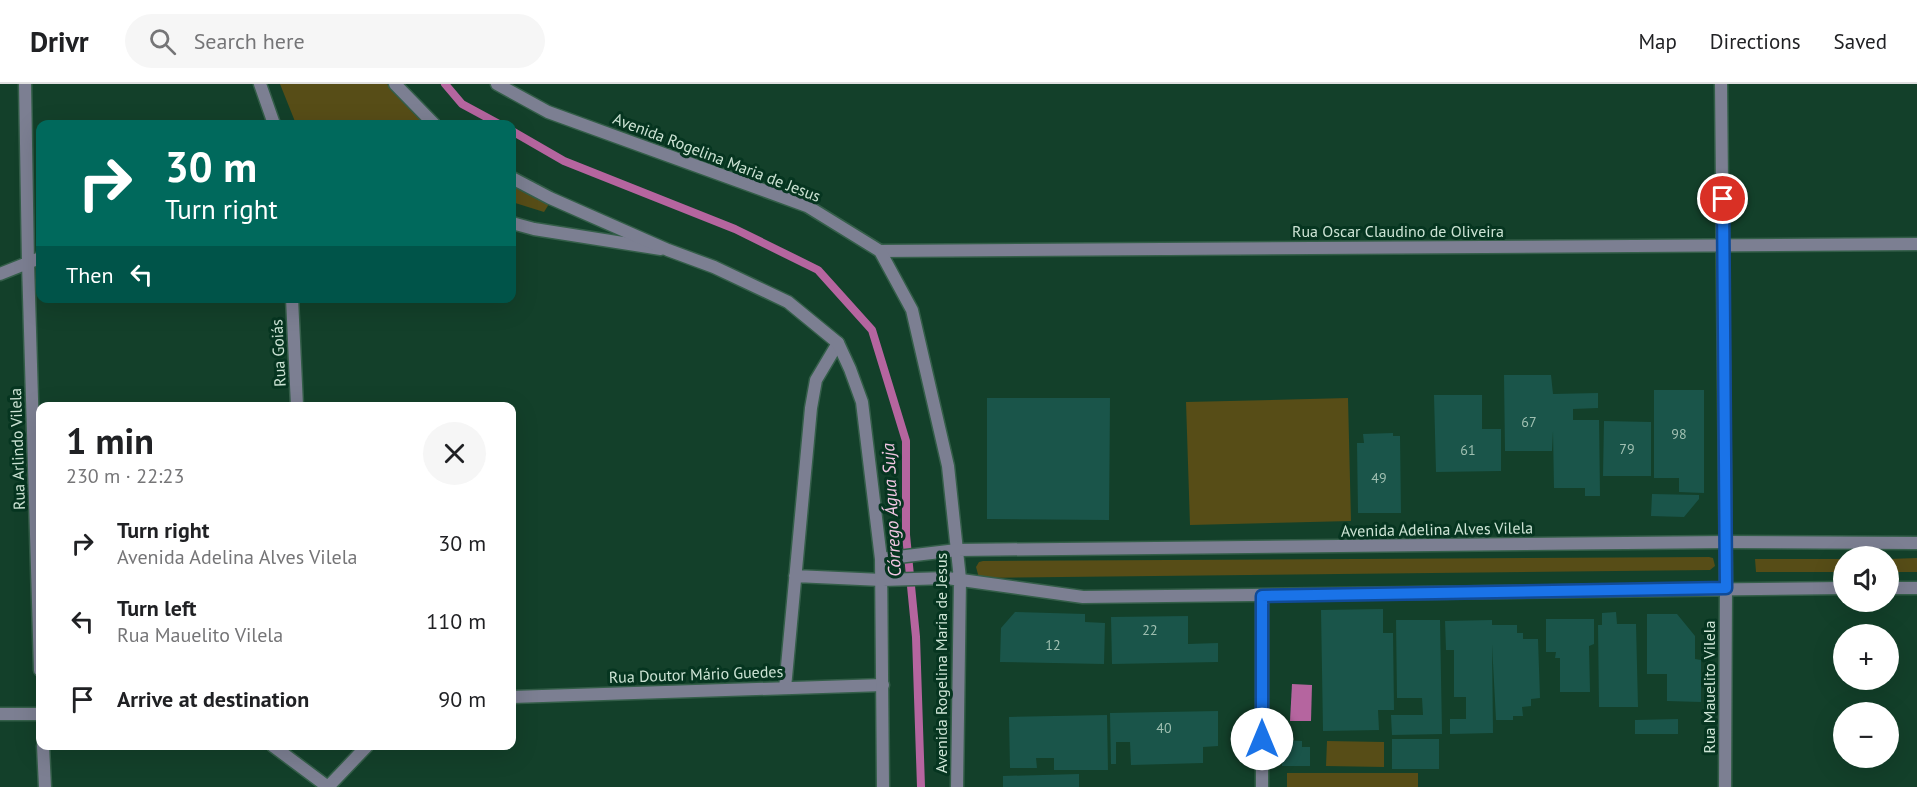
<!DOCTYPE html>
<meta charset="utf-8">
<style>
:root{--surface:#fff;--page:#f6f6f6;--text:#202124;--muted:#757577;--line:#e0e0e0}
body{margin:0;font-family:"PT Sans",sans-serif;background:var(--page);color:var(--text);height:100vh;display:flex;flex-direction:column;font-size:22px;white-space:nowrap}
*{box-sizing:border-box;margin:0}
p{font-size:20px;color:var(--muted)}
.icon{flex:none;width:33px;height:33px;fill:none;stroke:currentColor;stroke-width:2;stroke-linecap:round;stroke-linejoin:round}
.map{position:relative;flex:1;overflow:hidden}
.drawer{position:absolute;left:36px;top:318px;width:480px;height:348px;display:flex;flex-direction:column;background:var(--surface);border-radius:12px;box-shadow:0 6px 24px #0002}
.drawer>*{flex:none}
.banner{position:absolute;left:36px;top:36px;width:480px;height:183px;border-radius:12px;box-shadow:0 6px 24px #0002;background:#00695c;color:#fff;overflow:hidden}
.tools{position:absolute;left:1833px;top:462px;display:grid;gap:12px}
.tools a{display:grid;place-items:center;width:66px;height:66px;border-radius:50%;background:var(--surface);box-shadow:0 6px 24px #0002;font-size:30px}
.pin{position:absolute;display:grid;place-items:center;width:51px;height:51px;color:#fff;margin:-26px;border:3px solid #fff;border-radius:50%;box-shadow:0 2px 6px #0007}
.me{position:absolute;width:66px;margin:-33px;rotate:0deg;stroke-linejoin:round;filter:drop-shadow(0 0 4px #0008)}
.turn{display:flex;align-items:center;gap:21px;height:126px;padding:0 30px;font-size:27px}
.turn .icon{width:78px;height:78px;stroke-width:2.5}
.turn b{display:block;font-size:42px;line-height:51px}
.then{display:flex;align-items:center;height:57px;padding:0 30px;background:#0003;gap:12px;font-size:22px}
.round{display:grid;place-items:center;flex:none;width:63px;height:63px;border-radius:32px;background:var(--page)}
.overview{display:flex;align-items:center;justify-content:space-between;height:102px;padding:0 30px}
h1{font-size:36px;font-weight:600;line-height:45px}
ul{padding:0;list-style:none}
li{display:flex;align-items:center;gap:18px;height:78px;padding:0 30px}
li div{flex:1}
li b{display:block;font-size:22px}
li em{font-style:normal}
header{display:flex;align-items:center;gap:36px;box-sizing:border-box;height:84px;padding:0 30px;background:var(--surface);border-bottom:2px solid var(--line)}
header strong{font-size:28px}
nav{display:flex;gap:33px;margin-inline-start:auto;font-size:21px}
.search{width:420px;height:54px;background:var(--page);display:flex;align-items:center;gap:15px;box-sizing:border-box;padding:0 21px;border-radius:33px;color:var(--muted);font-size:22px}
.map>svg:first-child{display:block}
.green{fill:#574d17}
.water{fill:#b5659f}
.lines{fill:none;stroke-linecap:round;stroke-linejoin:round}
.stream{stroke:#b5659f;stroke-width:8}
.building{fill:#1a554a}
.minor-casing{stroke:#345e49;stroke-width:15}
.tertiary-casing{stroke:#345e49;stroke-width:15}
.minor{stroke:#7c7f92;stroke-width:12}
.tertiary{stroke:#7c7f92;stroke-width:12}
.route-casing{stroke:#114b97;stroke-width:15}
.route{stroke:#1a73e8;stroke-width:10}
.labels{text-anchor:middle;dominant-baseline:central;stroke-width:6;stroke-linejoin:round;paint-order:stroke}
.number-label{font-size:14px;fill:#a0c0b2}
.street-label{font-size:16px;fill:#cde4d5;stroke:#063520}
.water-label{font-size:18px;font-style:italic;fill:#f3c7e4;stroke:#063520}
</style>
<header>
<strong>Drivr</strong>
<div class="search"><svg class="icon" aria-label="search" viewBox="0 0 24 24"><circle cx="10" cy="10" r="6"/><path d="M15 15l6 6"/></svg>Search here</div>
<nav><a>Map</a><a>Directions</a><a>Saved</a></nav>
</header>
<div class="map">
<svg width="1917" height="703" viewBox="0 0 1917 703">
<rect width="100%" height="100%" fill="#13402a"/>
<!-- green -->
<path class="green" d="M280,0H387L427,40H296Z
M512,100L549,120L544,128L512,118Z
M1348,314L1351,437L1190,441L1186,318Z
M1709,473L1713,474L1715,482L1710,486L979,494L976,483L979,478L983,477Z
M1917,474V488H1889V475Z
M1755,475H1843V488H1756Z
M1327,657L1384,658V683L1326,682Z
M1287,689H1418V703H1287Z"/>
<!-- water -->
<path class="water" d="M1292,600L1312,601L1311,637H1290Z"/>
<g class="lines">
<!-- stream -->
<path class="stream" d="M445,0L462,20L499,40
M512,47L564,77L735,145L818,186L872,246L906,357V451L916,553L921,703"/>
</g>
<!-- building -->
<path class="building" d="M1504,291H1551L1553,310L1598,309V324L1573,325V336H1599L1600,412H1585V404H1554L1553,347L1552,367H1505Z
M1654,306H1704V409L1679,408V394H1654Z
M1434,311H1482V345H1501V387L1436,388Z
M987,314H1110L1109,436L987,435Z
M1604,337L1651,338V392H1603Z
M1393,349V352H1400L1401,429H1358L1357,359H1364L1363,350Z
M1652,410L1699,411V415L1684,433L1651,432Z
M1383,525V549H1393L1394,626H1378L1379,646L1323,647L1321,526Z
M1015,528L1085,530V538L1105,539L1104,580L1000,578L1001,544Z
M1616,528L1617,540H1636L1638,623H1599L1598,541H1602V529Z
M1647,530H1677L1695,552V575L1701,576V618L1667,617V590H1647Z
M1188,532V560L1218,559V578L1112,580L1111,533Z
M1546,535H1594V560L1589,562L1590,608H1560V574H1555L1556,568H1546Z
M1396,536H1440L1442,650L1392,651L1391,631H1423L1422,614H1397Z
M1492,536V541H1517V549H1523V555H1538L1540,614L1531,615V622L1522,623L1523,632H1513V636H1496L1492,560L1493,649L1450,650V635H1466V613H1454V566H1446L1445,537Z
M1218,627V662L1203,663V679L1131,681L1130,658H1116V680H1111L1110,629Z
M1107,631L1108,686H1054V674H1036L1037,684H1010L1009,633Z
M1678,635V650H1635V636Z
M1392,655H1439V685H1392Z
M1282,656L1302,657V663H1310V682H1282Z
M1079,690V703H1003V692Z"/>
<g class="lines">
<!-- minor casing -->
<g class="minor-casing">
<path id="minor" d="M25,0L28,179L40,586
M260,0L274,40
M1721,0L1726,504L1725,703
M512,139L534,145L661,165
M880,167L1917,160
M0,190L40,174
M292,214L297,322
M795,492L882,496
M1262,512V703
M785,604L811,324L816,296L838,259
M512,613L883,601
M0,630H40
M43,662L45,703
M273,662L328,703
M328,703L367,662"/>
</g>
<!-- tertiary casing -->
<g class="tertiary-casing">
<path id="tertiary" d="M395,0L434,40
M497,0L548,28L807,122L880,167L912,226L948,382L960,495L957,703
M512,94L550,114L668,166L714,183L788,218L838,259L850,285L862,318L881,475L883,703
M881,475L957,466L1726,458L1917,459
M882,496L947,494L1083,513L1844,504
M1888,504H1917"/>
</g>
<!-- minor -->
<use href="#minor" class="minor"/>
<!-- tertiary -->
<use href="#tertiary" class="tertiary"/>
</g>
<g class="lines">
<!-- route casing -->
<g class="route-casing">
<path id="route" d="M1262,655V512L1726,504L1723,115"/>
</g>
<!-- route -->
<use href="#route" class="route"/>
</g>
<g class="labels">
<!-- number labels -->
<g class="number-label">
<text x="1529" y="338">67</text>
<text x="1679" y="350">98</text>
<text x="1627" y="365">79</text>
<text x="1468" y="366">61</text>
<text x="1379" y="394">49</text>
<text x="1150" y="546">22</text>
<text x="1053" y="561">12</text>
<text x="1164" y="644">40</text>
</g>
<!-- street labels -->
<g class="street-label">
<text transform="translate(717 73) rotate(21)">Avenida Rogelina Maria de Jesus</text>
<text x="1398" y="147">Rua Oscar Claudino de Oliveira</text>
<text transform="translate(278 269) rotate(-93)">Rua Goiás</text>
<text transform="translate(17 365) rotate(-92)">Rua Arlindo Vilela</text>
<text transform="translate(1437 445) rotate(-1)">Avenida Adelina Alves Vilela</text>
<text transform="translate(941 579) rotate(-90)">Avenida Rogelina Maria de Jesus</text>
<text transform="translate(696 590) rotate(-2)">Rua Doutor Mário Guedes</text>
<text transform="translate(1709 603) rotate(-90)">Rua Mauelito Vilela</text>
</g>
<!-- water labels -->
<g class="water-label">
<text transform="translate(891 426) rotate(-93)">Córrego Água Suja</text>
</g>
</g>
</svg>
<div class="tools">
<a><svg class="icon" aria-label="sound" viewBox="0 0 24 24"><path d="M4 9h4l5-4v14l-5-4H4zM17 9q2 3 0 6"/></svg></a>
<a>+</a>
<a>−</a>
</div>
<div class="pin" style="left:1723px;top:115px;background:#d93025"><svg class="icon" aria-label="arrive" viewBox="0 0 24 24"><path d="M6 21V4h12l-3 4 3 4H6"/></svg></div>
<svg class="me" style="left:1262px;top:655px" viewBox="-20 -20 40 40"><circle r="19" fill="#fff"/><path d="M0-13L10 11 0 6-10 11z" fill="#1a73e8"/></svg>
<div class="banner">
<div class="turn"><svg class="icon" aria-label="right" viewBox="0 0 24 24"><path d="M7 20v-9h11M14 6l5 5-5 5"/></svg><div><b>30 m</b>Turn right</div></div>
<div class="then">Then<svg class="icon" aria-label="left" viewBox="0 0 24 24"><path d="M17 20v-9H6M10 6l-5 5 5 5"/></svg></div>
</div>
<section class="drawer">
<div class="overview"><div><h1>1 min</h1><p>230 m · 22:23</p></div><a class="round"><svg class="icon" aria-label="close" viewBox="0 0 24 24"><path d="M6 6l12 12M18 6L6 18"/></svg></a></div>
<ul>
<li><svg class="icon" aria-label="right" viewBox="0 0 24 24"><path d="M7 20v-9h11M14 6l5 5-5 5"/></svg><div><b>Turn right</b><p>Avenida Adelina Alves Vilela</p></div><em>30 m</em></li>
<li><svg class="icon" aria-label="left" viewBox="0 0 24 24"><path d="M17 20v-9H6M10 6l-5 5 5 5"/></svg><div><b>Turn left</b><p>Rua Mauelito Vilela</p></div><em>110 m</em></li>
<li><svg class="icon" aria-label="arrive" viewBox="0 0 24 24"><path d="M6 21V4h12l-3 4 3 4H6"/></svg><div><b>Arrive at destination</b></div><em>90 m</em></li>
</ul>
</section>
</div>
